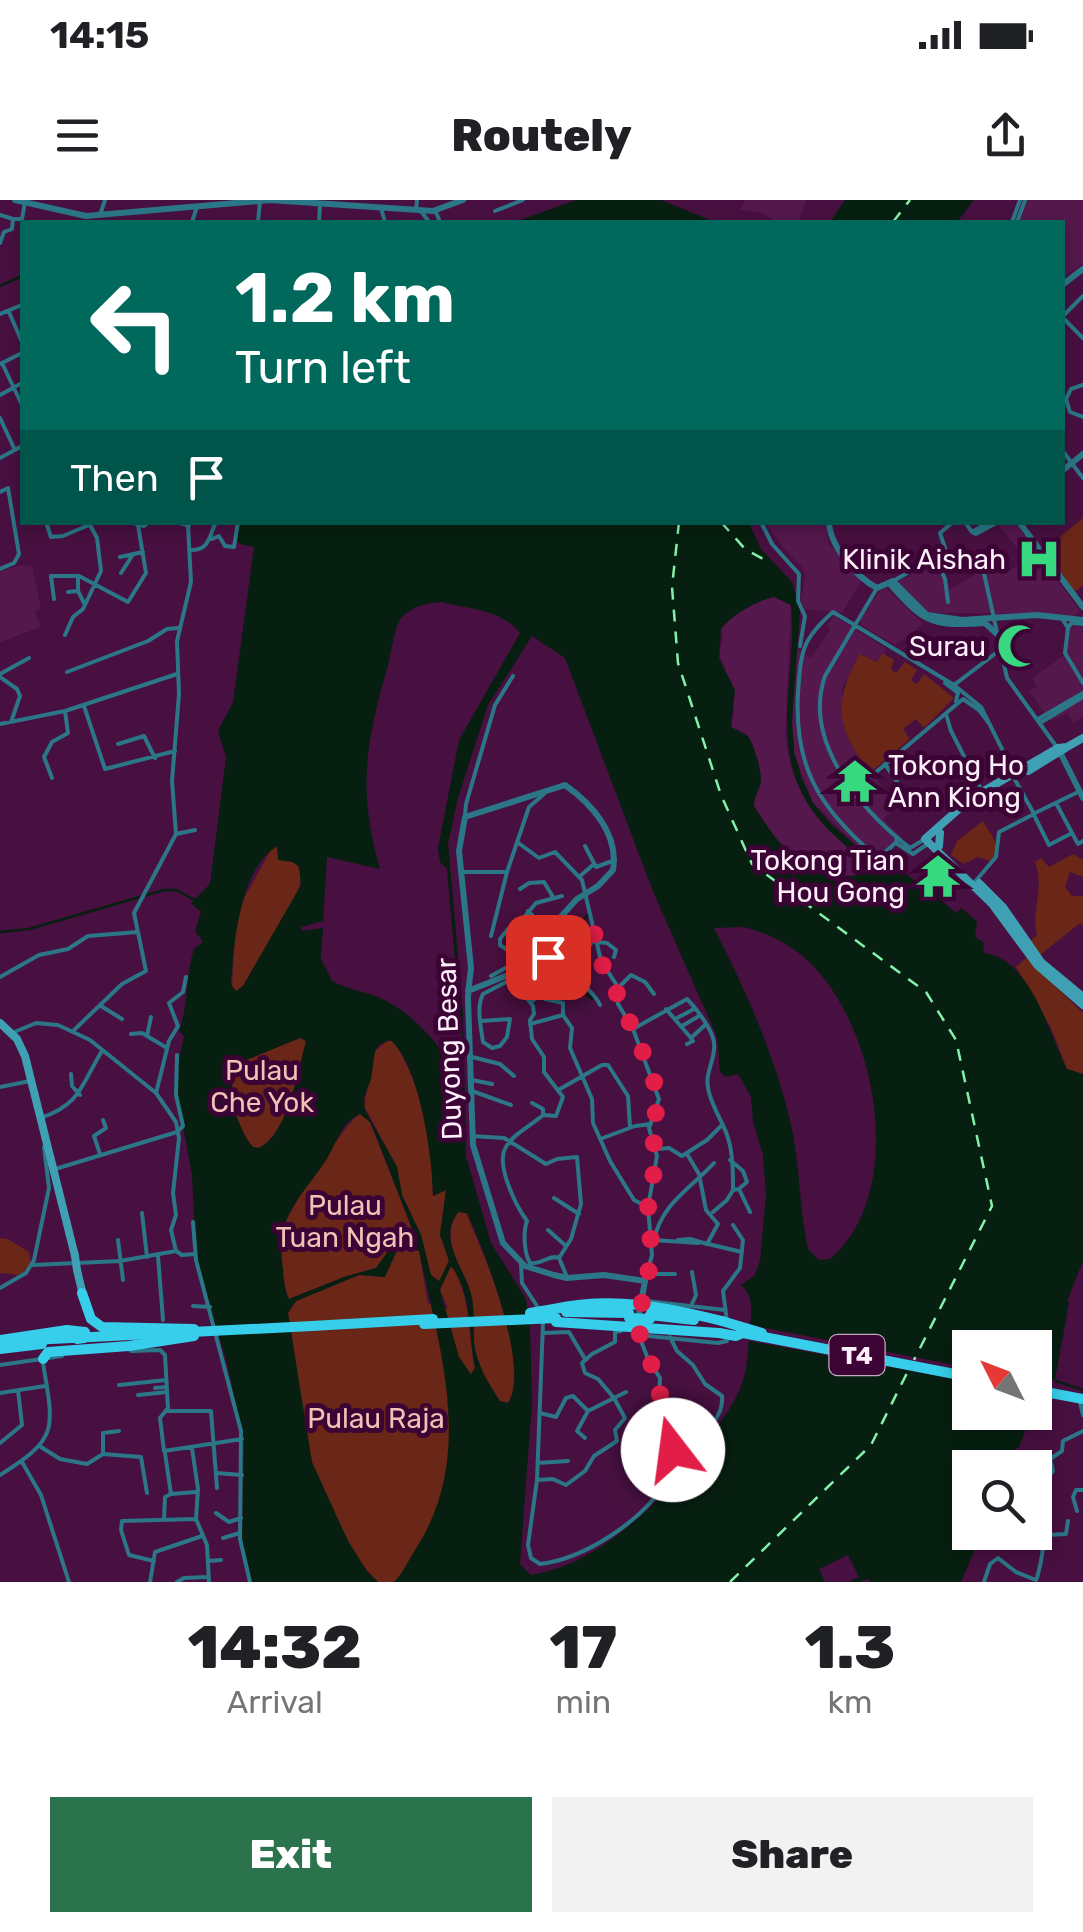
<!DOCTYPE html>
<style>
:root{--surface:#fff;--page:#f2f2f2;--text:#202124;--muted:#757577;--accent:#2a734d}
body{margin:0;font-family:Rubik,sans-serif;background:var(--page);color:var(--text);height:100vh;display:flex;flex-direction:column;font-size:38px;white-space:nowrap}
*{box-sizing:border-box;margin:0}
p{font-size:32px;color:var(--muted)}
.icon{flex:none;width:55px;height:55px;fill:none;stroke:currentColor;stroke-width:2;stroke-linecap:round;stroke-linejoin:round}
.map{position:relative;height:1382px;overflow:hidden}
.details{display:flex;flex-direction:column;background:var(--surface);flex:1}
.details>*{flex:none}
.top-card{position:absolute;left:20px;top:20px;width:1045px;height:305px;border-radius:0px;box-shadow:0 5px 15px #0003;background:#00695c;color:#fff;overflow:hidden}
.needle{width:65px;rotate:312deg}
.tools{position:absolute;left:952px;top:1130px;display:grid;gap:20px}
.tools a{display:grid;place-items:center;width:100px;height:100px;border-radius:0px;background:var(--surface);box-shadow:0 5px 15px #0003;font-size:50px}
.pin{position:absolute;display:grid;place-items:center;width:85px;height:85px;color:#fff;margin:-42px;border-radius:20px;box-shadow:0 5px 15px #0006}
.me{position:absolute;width:110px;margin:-55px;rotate:345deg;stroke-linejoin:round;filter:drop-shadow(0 0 8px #0008)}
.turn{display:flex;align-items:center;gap:35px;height:210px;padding:0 50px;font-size:45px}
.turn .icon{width:130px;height:130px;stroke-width:2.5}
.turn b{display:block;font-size:70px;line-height:85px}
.then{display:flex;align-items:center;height:95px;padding:0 50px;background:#0003;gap:20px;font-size:38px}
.eta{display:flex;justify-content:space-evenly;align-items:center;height:170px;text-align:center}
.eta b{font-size:60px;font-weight:800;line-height:70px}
.cta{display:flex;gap:20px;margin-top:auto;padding:20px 50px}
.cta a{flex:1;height:115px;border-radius:0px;background:var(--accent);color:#fff;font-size:40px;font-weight:800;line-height:115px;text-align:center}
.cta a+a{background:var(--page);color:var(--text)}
.status{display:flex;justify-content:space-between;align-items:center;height:70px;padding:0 50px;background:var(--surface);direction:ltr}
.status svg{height:28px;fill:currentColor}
header{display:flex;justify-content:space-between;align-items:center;height:130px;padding:0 50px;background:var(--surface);font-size:45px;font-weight:800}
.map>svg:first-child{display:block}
.built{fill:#54184d}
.green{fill:#6a2617}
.water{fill:#061f10;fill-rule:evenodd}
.pier{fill:#471040}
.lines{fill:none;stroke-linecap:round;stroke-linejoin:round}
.stream{stroke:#061f10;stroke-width:2.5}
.ferry{stroke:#84f1ab;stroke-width:2.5;stroke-dasharray:12 10;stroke-linecap:butt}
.minor{stroke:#2b7787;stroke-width:4}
.tertiary{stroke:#2b7787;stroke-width:6}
.secondary{stroke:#3f9fb3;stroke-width:8}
.trunk{stroke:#36ceea;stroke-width:10}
.secondary-bridge{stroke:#3f9fb3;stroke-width:8}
.trunk-bridge{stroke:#36ceea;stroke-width:10}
.route{stroke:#e11d48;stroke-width:18;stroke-dasharray:0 32.4}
.labels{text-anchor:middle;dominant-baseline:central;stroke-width:10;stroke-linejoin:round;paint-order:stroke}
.shield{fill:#3c0435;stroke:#c3a8bf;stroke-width:2.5}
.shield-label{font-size:25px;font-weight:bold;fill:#fdeffa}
.poi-label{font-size:28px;fill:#fdeffa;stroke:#3c0435;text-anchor:end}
.street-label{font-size:28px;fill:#fdeffa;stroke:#3c0435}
.park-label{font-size:28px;fill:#f0c1b5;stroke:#3c0435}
</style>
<div class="status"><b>14:15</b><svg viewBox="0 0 49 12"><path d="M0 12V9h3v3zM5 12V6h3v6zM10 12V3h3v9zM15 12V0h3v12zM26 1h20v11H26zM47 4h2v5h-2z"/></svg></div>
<header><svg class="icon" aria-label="menu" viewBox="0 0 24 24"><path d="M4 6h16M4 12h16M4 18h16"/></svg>Routely<svg class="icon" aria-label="share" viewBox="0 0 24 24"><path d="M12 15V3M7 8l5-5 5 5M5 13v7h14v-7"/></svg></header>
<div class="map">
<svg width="1083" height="1382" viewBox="0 0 1083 1382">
<rect width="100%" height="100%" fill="#471040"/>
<!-- built -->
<path class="built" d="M745,0H806L799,22H777L759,12L741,10Z
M1027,0H1083V63L1063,78L1062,22H1019Z
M766,323H825L829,344L862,380L842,413L805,409L801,402L805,375L802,367L782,346Z
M1002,323H1015L1080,411L1075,415L1066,419L995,415L983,363L996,355L1007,373L1025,359L999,325Z
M940,358L950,389L983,370L990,413H927L898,382Z
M19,365L32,366L41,408L35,411L41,427L0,442V372Z
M886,388L923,424L895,445L861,425V419L879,392Z
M774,397L791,405L785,537L792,573L813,612L864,663L863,674L854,676L819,670L796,661L780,646L754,606L753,599L760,586L759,569L752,541L744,532L731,527L734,511L725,467L719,454L723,438L721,429L727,421L759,401Z
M834,416L887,449L878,462L862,454L842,488L844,528L848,539L896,607L883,619L902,638L884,658L869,657L813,603L794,553L792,523L796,449L811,458L831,429L827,425Z
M1069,426L1083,427V517L1074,523L1067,513L1051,521L1029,491L1037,486L1032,478L1066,454Z"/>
<!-- green -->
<path class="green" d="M1083,318V386L1074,392L1045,349Z
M883,453L894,460L891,469L896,473L905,462L917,470L911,480L917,484L924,474L954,498L924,528L916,519L903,529L910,539L871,572C835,531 833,500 860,454L877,462Z
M983,621C990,635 1003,644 992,661L977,657L964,664L951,655L957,641Z
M300,636L301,653L295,662L302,674L297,696L243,786L236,791L232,787L235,729L244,698L271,650Z
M1073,654L1083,660V677L1070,672L1065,687L1072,696H1083V726L1080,723L1040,755L1030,741L1037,735C1031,708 1045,690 1035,662L1041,658L1049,667Z
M1026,758L1083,813V874L1067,869L1051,828L1016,767Z
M300,838L306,841C300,870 287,935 259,948L253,947C237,929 222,881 241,862Z
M387,841H393C422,883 433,947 433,996L446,990L440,1035L449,1056L448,1067L453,1068C471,1098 468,1135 475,1168L463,1382H378C359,1364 347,1341 336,1317C326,1296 315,1275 309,1252C297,1207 297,1159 288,1113L296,1101L359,1075L385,1077L395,1050L405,1046L419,1051L428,1103L448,1109L440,1090L441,1081L437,1082L431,1076L421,1035L402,995L397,967L364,906L375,851Z
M360,914L370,922L416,1039L411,1044L398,1043L376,1068L344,1077L289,1099L286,1091C283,1074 278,1054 280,1037C282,1019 346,921 360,914Z
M459,1012L466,1013C483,1051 532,1167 508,1203L500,1201C488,1183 477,1165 474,1143C473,1127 475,1110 471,1094C464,1067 437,1039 459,1012Z
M0,1038L8,1039L29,1052L31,1065L20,1075L0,1073Z"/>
<!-- water -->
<path class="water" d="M576,0H661L715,22H515Z
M845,0H974L957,22H830Z
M239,323H749L761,349L792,382L800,412L792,522L794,552L802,579L813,603L832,625L869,657L884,658L925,688H941L947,694L942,701L956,713L961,708L977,721L975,737L983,742L984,753C1032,759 1049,835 1067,869L1083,874V1061L1067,1101L1069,1102C1065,1129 1059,1154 1055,1180L1035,1179V1148H970V1212L1032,1213L1019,1247L1000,1261L997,1267L970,1268V1332L982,1333L961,1382H871L867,1379L860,1382H394C403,1373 408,1361 415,1350C476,1257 440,1151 419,1051L399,1046L385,1077L359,1075L296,1101L288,1113L312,1262L348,1341L367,1371L378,1382H251L242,1341L244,1245L227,1163L196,1059L192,975L177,893L179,860L184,836L179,831C189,804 185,777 194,749L203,742L195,731L201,712L191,703L210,684L226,557L218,531L233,502L254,347L240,344L236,339ZM774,397L791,405C798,478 766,550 815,614C828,633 848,646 864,663L863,674C809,686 779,646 754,606C754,596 760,590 761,580C761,566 754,547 748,536L731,527L735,490L719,458L721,429C732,414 756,401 774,397ZM441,402C468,409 501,409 520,433L459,540L438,648L440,662L447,669L464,861L459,874C438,844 413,812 378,797C363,791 346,789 332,781L321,759L323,728L302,731L301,727L323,721L327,657L380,669C357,587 366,544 388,465C392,451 393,432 400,420C409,407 427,403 441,402ZM532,436L565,458L652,689L717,837L720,872L726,877L738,874L751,897L753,922L763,955L766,994L760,1061L754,1076L741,1085C754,1095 751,1112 750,1128C747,1157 749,1175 733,1203C723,1219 712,1232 710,1250L692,1269H678L670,1278L673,1285C632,1326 589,1365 531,1375L520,1364L532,1202L530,1129L526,1099L491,1043L466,956L463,812L448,644L458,598L488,505ZM277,646L278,660L292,662L299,666L301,685L243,786L236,791L231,784C234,744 239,670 277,646ZM743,727C768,733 791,744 810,763C877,827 908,993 830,1059L819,1060L808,1049C799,1007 800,962 790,920C774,853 745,789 714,728ZM300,838L306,841C298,870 288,934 259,948L253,947C237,929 222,881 241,862ZM390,840C420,863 433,960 433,996L446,990L440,1035L449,1061L439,1081L431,1075L421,1035L402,995L397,967L365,910L364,897L371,879L375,851L379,845ZM360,914L370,922L378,941L416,1039L411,1044H393L376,1068L344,1077L289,1099C284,1090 284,1079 283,1069C275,1012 301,1000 328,957C337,941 342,923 360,914ZM458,1012L467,1013C484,1050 531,1168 508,1203L500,1201C488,1183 477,1165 474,1143C473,1127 475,1110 471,1094C464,1067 437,1040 458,1012ZM451,1066C473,1094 468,1135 475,1168L471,1174L459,1157L440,1090Z"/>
<!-- pier -->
<path class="pier" d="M745,1124L970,1168V1182L744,1140Z
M848,1355L859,1377L849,1382H825L819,1369Z"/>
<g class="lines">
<!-- stream -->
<path class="stream" d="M0,86L22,76
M588,715L561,744L564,772L592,799
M0,732L29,729L164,690H176L195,700
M1056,1181L1083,1190"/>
<!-- ferry -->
<path class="ferry" d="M893,22L910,0
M679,322L672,387L678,463L721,595L752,664L926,792L956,840L992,1006L914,1160
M721,322L745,349L765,360
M730,1382L871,1245L910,1167"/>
<!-- minor -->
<path class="minor" d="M381,8L385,22
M416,10L417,0
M435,10L440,22
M421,11L429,22
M495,11L523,0
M0,15L13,19
M100,15L105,0
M192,22L197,7
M258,22L260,1
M319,22L320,4
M1012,22L1020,0
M1017,22L1025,0
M0,43L4,32L12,29L13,19H22L25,2
M9,112L22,142
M0,114L22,105
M1062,117L1083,96
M1062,117L1083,138
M2,163L22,205
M0,164L22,153
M1083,185L1071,189L1066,199L1070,212L1083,217
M0,195L22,183
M0,218L15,250
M1062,250L1083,278
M0,258L22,246
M0,292L8,288L19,354L14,363L0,369
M46,322L51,337L63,336L96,322
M130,322L144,326L149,322
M761,322L772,344L799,374L798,401L805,416L800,446
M965,322L972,332
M972,332L976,334L998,322
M972,332L989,322
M212,339L219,336L225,346L234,347L238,322
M189,350C210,351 209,336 216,322
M120,357L143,352
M936,359L945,379L948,402
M982,364L1007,478L1056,546
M121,373L132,356
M895,380L946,351L940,333L953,322
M877,388L825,476C802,542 862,611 910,648L925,639
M78,391V376L81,377L128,402L146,373L138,325
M68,392L78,391L84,403
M54,399L51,376H78
M1063,420L1068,428L1065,453L1083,483
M1069,426L1072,423L1083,424
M65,435L73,417L83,409L101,371L97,338L90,325
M67,472L148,441L167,429L178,428
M0,474L29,458
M0,477L17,489L20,496L11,522
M945,483L958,493L956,501
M954,485L1000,450
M84,506L105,569L175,551
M946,514L951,531L982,591
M1038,519L1083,493
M1040,523L1083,497
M0,524L65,511L177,474
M118,544L144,536L155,558
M885,564L913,605
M52,578L44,557L52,542L68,533L65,511
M1014,578L1033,612
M856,589L963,499L979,510L988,522
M1056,603L1078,644L1083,641
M1035,613L1080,591
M1034,615L1049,645L1072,633
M465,616L466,604L495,505L513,476
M176,634L195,630
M896,637L897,641C890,648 884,656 873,654C819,607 794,567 798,493C801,452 801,440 833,412L954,485L981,507L1014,573
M517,642L539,658L555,652L582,680L601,761L616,784L618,804L633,829L659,899L649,928L657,956L648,1007L652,1055L645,1081
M896,643L913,654L929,643
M585,646L596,667L615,660
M461,672H507L529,607L544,594
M579,677L594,664
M973,684L996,657L999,632L1032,615
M520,689L529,683L544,682L553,697
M528,711L539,722L551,728
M521,721L536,703L562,696
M508,729L500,739V745L515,755L517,760
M491,736L507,672
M596,742L607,743L616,750L614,757
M529,748L536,735L530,727
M550,749L548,757L552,766C572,766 587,754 595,736
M515,755L516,744
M566,765C576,782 594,790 600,805
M491,776L509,766L528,749
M0,777L39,755L68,749L88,736L138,732
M534,778L552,766
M512,779L533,806L534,814L530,820L532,839L544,857V872L563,897L556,916L543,915C532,925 513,934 506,947C495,964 516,1006 527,1021C523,1032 524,1053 530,1063
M617,789L631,775L645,782L654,794
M531,802L540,794L545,799L563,803V815L572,828L570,848L592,899L593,923L610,961L634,1000L648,1007
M101,806L122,819
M666,809L691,838L705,825
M677,818L694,809
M481,821L510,819L507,837L500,846L492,848L483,842C481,827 476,808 483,794L512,779L539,752L564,748L580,732L593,728
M530,824L563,815
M682,826L699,816
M633,829L687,799C695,807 709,825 713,838C717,850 710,864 708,876C704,894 722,920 727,935C733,951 733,973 733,990L739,989L750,1012
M73,831L122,784L146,771L134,713L176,634L172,581L179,494L177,441L191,382L188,325L175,322
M12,833L36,823L58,825L90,840L156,893L176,922L179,938L173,993L176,1015L171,1030L176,1051L120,1061L33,1065
M131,834L142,833L167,848
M147,836L151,817
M687,844L693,841L691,838
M472,857L500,864L514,876
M71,874L72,886L80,895
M472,880L492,884
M0,887L30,881
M560,889L602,865H608L628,896L630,927
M472,891L511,905
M156,893L169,841L178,826L169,803L183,792L186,777
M532,903L543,909V915
M40,918C81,905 82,883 102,851
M177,932L183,926L176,895L177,855
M472,936L504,938L546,964L557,959L577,957L581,1004L571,1039L559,1058
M603,938L635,926L651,924
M657,949L669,948L682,956L707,940L721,926
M100,954L94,936L106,928L103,920
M730,960L743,971L747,982L740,988
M52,970L177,932
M554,998L579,1014
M713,1012L727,1000L733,990
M142,1013L147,1057
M193,1022L196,1060L241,1231L240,1339L250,1382
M548,1030L566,1046
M118,1040L123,1080
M653,1040L698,1043
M654,1040C662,1003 691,988 714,963
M678,1040L690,1039L707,1044L718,1024L706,1010L699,974L687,954
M708,1044L742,1052
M176,1051L182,1055L195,1054
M158,1056L163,1120
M559,1058L567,1077
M531,1063C542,1065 549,1054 559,1058
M521,1064L522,1083L539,1109
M647,1074H675
M0,1088L26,1073L34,1060L49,988L44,947
M646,1101L725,1110
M692,1104L696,1095L692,1072
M193,1106L210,1107
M727,1121L723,1091L740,1068L743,1040L733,1025
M543,1123L537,1280L528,1345L531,1358L540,1364C584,1359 640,1322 664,1285L648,1266L664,1250L673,1251L688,1264C709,1249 701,1247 710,1229C717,1216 723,1211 722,1196L705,1184L693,1165L677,1151L670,1137
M543,1133L569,1132L585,1159
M638,1133L648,1159L660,1178L659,1197L673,1251
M639,1135L718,1143L727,1141L728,1135
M131,1151L160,1150L165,1155L168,1208L160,1218L164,1251L242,1239
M0,1165L62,1156
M119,1185L166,1180
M155,1188L166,1187
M0,1193L45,1186
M138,1195L167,1192
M1080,1202L1083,1215
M167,1211H211L217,1288
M588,1211L614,1198L598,1179L585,1173L582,1163L592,1154L615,1142V1132L621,1131
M540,1213L556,1217L566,1198L573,1196L588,1211L577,1231L585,1238
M0,1243L22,1225L18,1190
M41,1247L60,1259L87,1264L103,1254V1233L119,1231
M192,1248L198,1289L196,1319L207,1345L209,1382
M103,1254L141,1257L147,1293
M22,1262L41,1295L69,1382
M538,1263L568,1261
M216,1273L242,1275
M0,1275C59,1238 54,1230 43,1163
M537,1280L553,1279L566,1285L585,1271L594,1256L617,1241L615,1230L625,1218L614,1198L626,1192
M171,1294L196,1292
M1035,1295L1053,1271L1050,1259L1062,1251L1063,1241L1083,1231
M1077,1311L1073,1297L1076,1290H1083
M216,1313L229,1322L241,1318
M164,1319L165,1297L171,1294L165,1253
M1035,1322L1043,1323C1045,1343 1042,1359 1037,1378
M989,1332H1009
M1011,1332L1020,1339L1043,1344
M1045,1335L1066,1334L1068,1321
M223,1338L240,1333
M154,1361L129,1355L121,1330L122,1321L195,1319
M208,1361L221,1360
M150,1382L155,1352L202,1336
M177,1382L184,1378L208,1377
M984,1382L990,1364L998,1358L1016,1372L1036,1380"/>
<!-- tertiary -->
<path class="tertiary" d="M15,0L86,16L270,0L433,11L463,0
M1062,85L1083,69
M1062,271L1083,254
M187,322L188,325
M829,322C830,346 856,377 877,388L893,381L927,415L962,420L1037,415L1083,420
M1019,322L1083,407
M889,383C924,422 930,427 985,423L997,434
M1059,550L1083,598
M468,791L508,775L577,699L598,686L613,670C619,634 592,604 565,585L465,617L459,651L471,768C470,778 468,789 468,799L473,945L503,1043L525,1066L554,1075L567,1078L604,1075L645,1081L638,1119"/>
<!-- secondary -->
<path class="secondary" d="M1083,538L1067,547L1058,548L970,599L925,639L992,704L1037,765L1083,805
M1028,571L1067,547
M939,646L940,633
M979,683L1003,707L1041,762L1083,797
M0,823L17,839L25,856L75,1056
M77,1070L83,1095"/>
<!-- trunk -->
<path class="trunk" d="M82,1093L91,1119L102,1127L194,1129
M554,1109C612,1096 666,1107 722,1121
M566,1112L629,1113
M650,1115L694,1120
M556,1122L719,1133
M312,1126L433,1119
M743,1133L970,1177
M0,1140L67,1130L85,1132L84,1138L77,1139
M0,1149L42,1144
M43,1159L48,1152L129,1146L194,1136
M1035,1190L1083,1199"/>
<!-- secondary-bridge -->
<path class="secondary-bridge" d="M75,1056L77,1070"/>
<!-- trunk-bridge -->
<path class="trunk-bridge" d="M530,1113L554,1109
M629,1118L650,1119
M722,1121L762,1133
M424,1124L556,1118
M719,1133L736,1136L743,1133
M32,1140L312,1126"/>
</g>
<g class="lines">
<!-- route -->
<path class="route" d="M548,757L550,749L564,748L580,732L593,728L601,763L616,784L618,804L634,829L658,892L659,906L649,928L657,953L648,1008L652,1055L637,1126L648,1159L660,1178V1200L673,1250"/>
</g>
<!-- icons -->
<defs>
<g id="hospital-bare" transform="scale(3.45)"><path d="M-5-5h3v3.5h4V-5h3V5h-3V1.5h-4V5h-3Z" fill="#37d880" stroke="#3c0435" stroke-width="2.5" paint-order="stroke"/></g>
<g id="mosque-bare" transform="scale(3.45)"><path d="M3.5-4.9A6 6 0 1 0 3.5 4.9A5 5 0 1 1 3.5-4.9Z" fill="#37d880" stroke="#3c0435" stroke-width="2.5" paint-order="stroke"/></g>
<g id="temple-bare" transform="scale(3.45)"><path d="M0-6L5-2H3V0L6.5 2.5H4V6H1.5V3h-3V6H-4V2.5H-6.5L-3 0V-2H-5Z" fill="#37d880" stroke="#3c0435" stroke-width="2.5" paint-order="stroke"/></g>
</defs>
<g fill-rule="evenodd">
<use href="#hospital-bare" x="1039" y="359"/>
<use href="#mosque-bare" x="1019" y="446"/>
<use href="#temple-bare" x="855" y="581"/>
<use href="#temple-bare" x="938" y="676"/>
</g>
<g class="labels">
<!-- shield labels -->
<rect class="shield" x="829.5" y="1135" width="55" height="40" rx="8"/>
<g class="shield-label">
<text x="857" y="1155">T4</text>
</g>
<!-- poi labels -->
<g class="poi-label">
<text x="1006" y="359">Klinik Aishah</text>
<text x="986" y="446">Surau</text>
<text x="888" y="565" text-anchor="start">Tokong Ho<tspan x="888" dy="32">Ann Kiong</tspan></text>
<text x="905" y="660">Tokong Tian<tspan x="905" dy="32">Hou Gong</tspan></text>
</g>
<!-- street labels -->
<g class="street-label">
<text transform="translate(449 849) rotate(-92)">Duyong Besar</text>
</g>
<!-- park labels -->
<g class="park-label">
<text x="262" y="870">Pulau<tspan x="262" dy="32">Che Yok</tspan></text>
<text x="345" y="1005">Pulau<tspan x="345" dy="32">Tuan Ngah</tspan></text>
<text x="376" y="1218">Pulau Raja</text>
</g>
</g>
</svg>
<div class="tools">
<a><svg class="needle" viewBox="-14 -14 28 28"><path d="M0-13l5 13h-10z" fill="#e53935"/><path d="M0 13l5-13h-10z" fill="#757577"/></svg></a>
<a><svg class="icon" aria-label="search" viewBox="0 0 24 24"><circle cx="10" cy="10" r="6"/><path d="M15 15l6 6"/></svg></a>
</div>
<div class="pin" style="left:548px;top:757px;background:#d93025"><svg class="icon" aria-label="arrive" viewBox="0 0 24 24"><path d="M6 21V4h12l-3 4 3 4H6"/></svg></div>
<svg class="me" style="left:673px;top:1250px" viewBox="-20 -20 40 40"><circle r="19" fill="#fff"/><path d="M0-13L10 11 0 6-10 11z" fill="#e11d48"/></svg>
<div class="top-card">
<div class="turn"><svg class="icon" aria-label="left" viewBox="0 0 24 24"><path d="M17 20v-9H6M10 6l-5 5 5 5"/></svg><div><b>1.2 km</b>Turn left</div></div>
<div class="then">Then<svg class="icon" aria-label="arrive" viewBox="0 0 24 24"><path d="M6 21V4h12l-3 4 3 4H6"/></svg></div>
</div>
</div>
<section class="details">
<div class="eta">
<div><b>14:32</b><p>Arrival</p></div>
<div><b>17</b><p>min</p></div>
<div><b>1.3</b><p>km</p></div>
</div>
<div class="cta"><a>Exit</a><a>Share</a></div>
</section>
